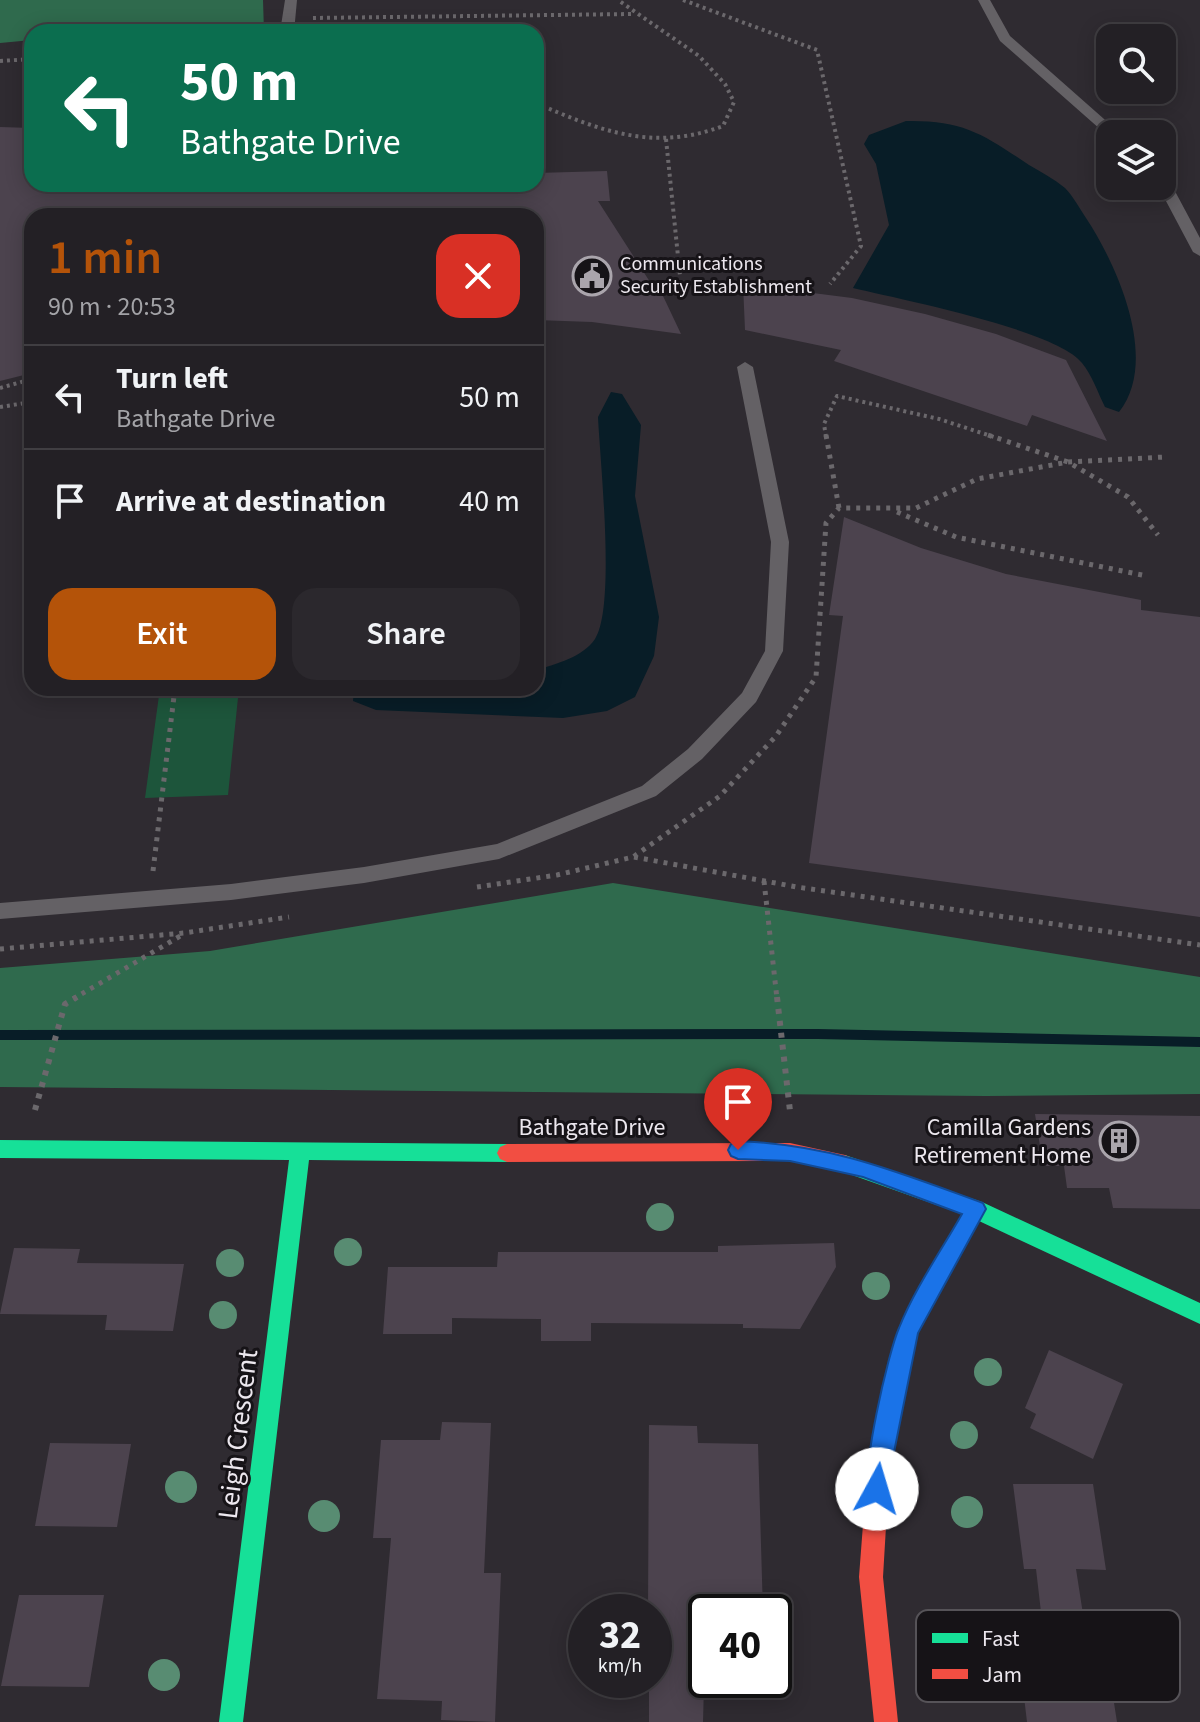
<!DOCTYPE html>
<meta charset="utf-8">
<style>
:root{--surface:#232025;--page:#2b282d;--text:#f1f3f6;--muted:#a3a3a7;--line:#403e42;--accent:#b45309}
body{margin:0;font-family:"Source Sans 3",sans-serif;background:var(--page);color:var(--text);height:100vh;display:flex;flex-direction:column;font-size:30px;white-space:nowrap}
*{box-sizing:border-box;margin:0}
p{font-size:26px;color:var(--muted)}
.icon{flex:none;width:44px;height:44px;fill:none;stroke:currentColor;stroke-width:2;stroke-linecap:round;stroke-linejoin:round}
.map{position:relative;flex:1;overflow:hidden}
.details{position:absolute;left:24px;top:208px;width:520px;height:488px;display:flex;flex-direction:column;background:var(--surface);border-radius:24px;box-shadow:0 4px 20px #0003,0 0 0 2px var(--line)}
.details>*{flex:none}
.top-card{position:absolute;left:24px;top:24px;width:520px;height:168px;border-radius:24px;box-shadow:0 4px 20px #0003,0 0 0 2px var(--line);background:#0b6e4f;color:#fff;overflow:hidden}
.fabs{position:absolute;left:1096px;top:24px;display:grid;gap:16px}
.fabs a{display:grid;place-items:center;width:80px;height:80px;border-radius:16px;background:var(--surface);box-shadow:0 4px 20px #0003,0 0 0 2px var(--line);font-size:40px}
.speed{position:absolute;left:568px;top:1594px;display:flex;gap:16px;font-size:40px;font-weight:700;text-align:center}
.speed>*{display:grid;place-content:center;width:104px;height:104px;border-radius:50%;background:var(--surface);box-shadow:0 4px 20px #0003,0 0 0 2px var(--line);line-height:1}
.speed small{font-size:20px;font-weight:400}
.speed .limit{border:4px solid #111;border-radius:12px;background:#fff;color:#111}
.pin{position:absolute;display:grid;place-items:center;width:68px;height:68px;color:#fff;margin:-82px -34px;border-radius:50% 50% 50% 0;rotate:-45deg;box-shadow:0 0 8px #0007}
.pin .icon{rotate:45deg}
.me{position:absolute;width:88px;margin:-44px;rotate:6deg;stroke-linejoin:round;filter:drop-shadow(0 0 6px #0008)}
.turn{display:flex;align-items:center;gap:28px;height:168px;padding:0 24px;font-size:36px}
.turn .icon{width:104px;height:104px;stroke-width:2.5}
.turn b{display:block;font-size:56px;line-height:68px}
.round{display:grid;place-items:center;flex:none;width:84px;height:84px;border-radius:24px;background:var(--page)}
.overview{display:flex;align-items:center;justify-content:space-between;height:136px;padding:0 24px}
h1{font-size:48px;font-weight:600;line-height:60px;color:var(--accent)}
.button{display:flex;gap:16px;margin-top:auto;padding:16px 24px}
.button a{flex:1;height:92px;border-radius:24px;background:var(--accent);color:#fff;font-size:32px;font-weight:600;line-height:92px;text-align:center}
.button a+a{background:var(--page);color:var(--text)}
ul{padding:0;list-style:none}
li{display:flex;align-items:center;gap:24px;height:104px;padding:0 24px;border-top:2px solid var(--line)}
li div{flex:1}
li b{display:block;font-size:30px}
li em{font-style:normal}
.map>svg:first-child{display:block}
.green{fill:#1d553b}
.forest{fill:#2f6a4d}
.water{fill:#081d27}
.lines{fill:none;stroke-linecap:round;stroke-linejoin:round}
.stream{fill:#081d27;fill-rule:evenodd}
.building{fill:#4c434e}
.path-far2{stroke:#6b686c;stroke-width:4;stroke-dasharray:3 4;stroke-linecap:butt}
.path-far1{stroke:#6b686c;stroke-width:5;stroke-dasharray:4 6;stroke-linecap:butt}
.path{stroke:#6b686c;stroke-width:6;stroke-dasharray:5 7;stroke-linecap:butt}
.lane{fill:#646165;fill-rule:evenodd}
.fast{fill:#16e098;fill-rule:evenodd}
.jam{fill:#f24e42;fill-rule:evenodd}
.tree{fill:#588c72}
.route{fill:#1a73e8;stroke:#114b97;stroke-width:2}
.labels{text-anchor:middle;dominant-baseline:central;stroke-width:6;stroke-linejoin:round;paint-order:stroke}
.far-poi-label{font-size:20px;fill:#ece7ee;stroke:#161317;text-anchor:start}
.street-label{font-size:24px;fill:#ece7ee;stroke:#161317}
.poi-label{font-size:24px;fill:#ece7ee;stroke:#161317;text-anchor:end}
.near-street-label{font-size:28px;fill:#ece7ee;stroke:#161317}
.key{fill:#161317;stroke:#565358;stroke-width:2}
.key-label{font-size:22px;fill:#ece7ee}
</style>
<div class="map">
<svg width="1200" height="1722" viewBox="0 0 1200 1722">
<rect width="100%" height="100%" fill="#2f2b31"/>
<!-- green -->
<path class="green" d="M160,688H239L228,795L145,798Z"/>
<!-- forest -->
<path class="forest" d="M0,0H263L264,32H32V40L0,43Z
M613,883L1200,977V1094L986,1096L0,1087V968L210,951Z"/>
<!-- water -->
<path class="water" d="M906,121C963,120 983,134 1029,165C1041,172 1054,179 1065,188C1073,196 1080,209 1086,218C1117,265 1160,360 1119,412L1105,407C1098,393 1092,375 1082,363C1057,330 899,299 853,288L889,225L876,164L864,144L869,135Z
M611,392L622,394L641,425L635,496L659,617L654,656L635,697L607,711L563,718L376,710L353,701L354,690L361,688H536V670C556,664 583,657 595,639C616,607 600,460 598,417Z"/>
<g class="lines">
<!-- stream -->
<path class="stream" d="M818,1029L1200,1037V1047L818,1039L0,1040V1030Z"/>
</g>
<!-- building -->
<path class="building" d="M0,127L32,128V184H536V173L607,171L610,201H598L659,296H663L681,334L592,322L536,320V216H32V373L0,381Z
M743,284L852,298L925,314L996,334L1066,360L1107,441L1032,415L1027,426L834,361L841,350L745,330Z
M844,517L921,548L1006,574L1141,600V610L1200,617V917L809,863L843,616L829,615Z
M1035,1114L1200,1116V1209L1113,1208L1109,1188H1067L1064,1166H1043Z
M834,1243L836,1267L800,1329L743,1328V1324L591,1323V1341H541V1319L452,1318V1334H383L388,1267H497L498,1252H718V1246Z
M14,1248L80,1249L77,1263L184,1264L173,1331L105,1330L107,1315L0,1314Z
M1049,1350L1123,1384L1093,1459L1030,1428L1036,1414L1025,1408Z
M442,1422L491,1423L484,1573H501L495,1722L441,1720L442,1701L377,1699L391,1538H373L381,1440H440Z
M649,1425L697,1426L698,1443L758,1444L763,1612H706L703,1722H649V1680H654V1612H648Z
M50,1443L131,1444L117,1527L35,1526Z
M1013,1484H1093L1106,1570L1076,1569L1087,1640L1104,1639L1117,1722H1027L1017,1638H1044L1036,1569H1024Z
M19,1595H104L89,1687L1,1686Z"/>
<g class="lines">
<!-- path-far2 -->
<path class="path-far2" d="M683,0L817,50L861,246L830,284
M313,18L631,14
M0,61L32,59
M536,103C600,131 654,152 723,126L734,102L725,84L699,56L618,0
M666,139L680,276
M0,388L32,379
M0,407L32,402
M826,437L824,424L837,396L939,419L994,437"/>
<!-- path-far1 -->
<path class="path-far1" d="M826,435L839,508
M988,435L1068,462L1128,497L1158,535
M897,512L956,537L1147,576
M634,857L797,887L1200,945
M153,871L175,688
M764,881L777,999
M477,887L557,875L633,857L720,796L776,736L816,677L826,523L839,508H916L977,479L1068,462L1165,457
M0,949L184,933L289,917
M73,999L182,935"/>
<!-- path -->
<path class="path" d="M777,997L790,1111
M35,1110L65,1004L77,997"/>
<!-- lane -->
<path class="lane" d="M285,0H297L294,32H280Z
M978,0H990L1010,36L1121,134H1110L1109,137L1000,41Z
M1162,176L1169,180L1200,238V256L1193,252L1158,186H1162Z
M745,362L753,367L789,542L783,651L756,702L702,759L656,796L499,859L364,883L231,900L0,919V903L231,884L364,867L497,844L642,786L688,749L742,693L765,651L771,542L737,367Z"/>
<!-- fast -->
<path class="fast" d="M0,1140L507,1144L514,1147L517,1153L514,1159L507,1162L309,1160L243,1722H219L289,1160L0,1158Z
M845,1155L982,1202L1200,1303V1324L979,1221L918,1333L906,1382L898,1385L890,1382C876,1350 944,1245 962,1214L838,1170L835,1164L838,1158Z"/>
<!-- jam -->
<path class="jam" d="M790,1143L845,1155L852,1158L855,1164L852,1170L845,1173L790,1161L507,1162L500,1159L497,1153L500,1147L507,1144Z
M898,1365L906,1368L909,1375L890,1459L883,1577L898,1722H874L859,1577L868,1459L887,1375L890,1368Z"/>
</g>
<!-- trees -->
<g class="tree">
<circle cx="660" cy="1217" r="14"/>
<circle cx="348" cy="1252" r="14"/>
<circle cx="230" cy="1263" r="14"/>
<circle cx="876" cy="1286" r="14"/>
<circle cx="223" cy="1315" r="14"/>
<circle cx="988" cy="1372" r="14"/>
<circle cx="964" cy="1435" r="14"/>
<circle cx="181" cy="1487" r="16"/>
<circle cx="967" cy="1512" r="16"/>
<circle cx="324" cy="1516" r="16"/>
<circle cx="164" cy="1675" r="16"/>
</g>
<!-- route -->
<path class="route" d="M738,1141C833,1145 895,1171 983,1203L986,1209L918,1333L885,1497L877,1500L869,1497C860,1475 888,1353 899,1328C915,1288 941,1251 962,1214L863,1177L790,1161L738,1159L731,1156L728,1150L731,1144Z"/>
<!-- icons -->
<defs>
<g id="civic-ring" transform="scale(2)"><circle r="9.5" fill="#161317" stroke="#aaa5ac" stroke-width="1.5"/><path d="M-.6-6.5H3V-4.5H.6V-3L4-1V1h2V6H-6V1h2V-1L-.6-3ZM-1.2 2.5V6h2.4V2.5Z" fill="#aaa5ac"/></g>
<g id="building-ring" transform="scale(2)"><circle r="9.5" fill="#161317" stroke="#aaa5ac" stroke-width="1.5"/><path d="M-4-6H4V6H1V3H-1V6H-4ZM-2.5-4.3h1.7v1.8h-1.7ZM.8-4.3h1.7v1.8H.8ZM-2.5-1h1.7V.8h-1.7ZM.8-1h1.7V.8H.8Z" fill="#aaa5ac"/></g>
</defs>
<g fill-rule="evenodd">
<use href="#civic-ring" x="592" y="276"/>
<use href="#building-ring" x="1119" y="1141"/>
</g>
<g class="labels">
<!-- far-poi labels -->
<g class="far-poi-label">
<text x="620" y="264">Communications<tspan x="620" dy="23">Security Establishment</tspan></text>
</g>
<!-- street labels -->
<g class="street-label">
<text x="592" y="1127">Bathgate Drive</text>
</g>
<!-- poi labels -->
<g class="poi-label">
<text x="1091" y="1127">Camilla Gardens<tspan x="1091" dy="28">Retirement Home</tspan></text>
</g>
<!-- near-street labels -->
<g class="near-street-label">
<text transform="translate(238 1434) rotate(-83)">Leigh Crescent</text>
</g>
</g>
<!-- legend -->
<rect x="916" y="1610" width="264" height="92" rx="12" class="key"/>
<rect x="932" y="1633" width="36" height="10" fill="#16e098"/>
<rect x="932" y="1669" width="36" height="10" fill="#f24e42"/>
<g class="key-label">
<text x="982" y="1646">Fast</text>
<text x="982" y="1682">Jam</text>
</g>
</svg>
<div class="fabs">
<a><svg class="icon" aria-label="search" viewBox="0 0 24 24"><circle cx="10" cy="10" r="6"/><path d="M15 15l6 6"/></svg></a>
<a><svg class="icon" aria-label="layers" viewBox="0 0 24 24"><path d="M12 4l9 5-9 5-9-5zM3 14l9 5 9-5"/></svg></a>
</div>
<div class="speed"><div>32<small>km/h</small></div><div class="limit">40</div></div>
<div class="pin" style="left:738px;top:1150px;background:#d93025"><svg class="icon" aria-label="arrive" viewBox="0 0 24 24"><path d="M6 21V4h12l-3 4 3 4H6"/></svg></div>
<svg class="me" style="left:877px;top:1489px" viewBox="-20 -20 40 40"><circle r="19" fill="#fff"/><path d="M0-13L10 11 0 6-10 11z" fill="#1a73e8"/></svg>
<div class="top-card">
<div class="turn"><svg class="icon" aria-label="left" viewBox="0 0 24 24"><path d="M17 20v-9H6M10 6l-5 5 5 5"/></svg><div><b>50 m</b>Bathgate Drive</div></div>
</div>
<section class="details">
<div class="overview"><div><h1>1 min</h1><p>90 m · 20:53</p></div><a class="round" style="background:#d93025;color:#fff"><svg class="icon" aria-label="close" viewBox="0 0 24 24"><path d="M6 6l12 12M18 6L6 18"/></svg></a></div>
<ul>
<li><svg class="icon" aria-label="left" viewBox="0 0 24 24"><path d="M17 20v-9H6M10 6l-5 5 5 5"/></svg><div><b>Turn left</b><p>Bathgate Drive</p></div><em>50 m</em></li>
<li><svg class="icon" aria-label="arrive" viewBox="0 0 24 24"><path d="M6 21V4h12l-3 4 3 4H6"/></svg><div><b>Arrive at destination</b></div><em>40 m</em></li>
</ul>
<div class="button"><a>Exit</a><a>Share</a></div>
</section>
</div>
